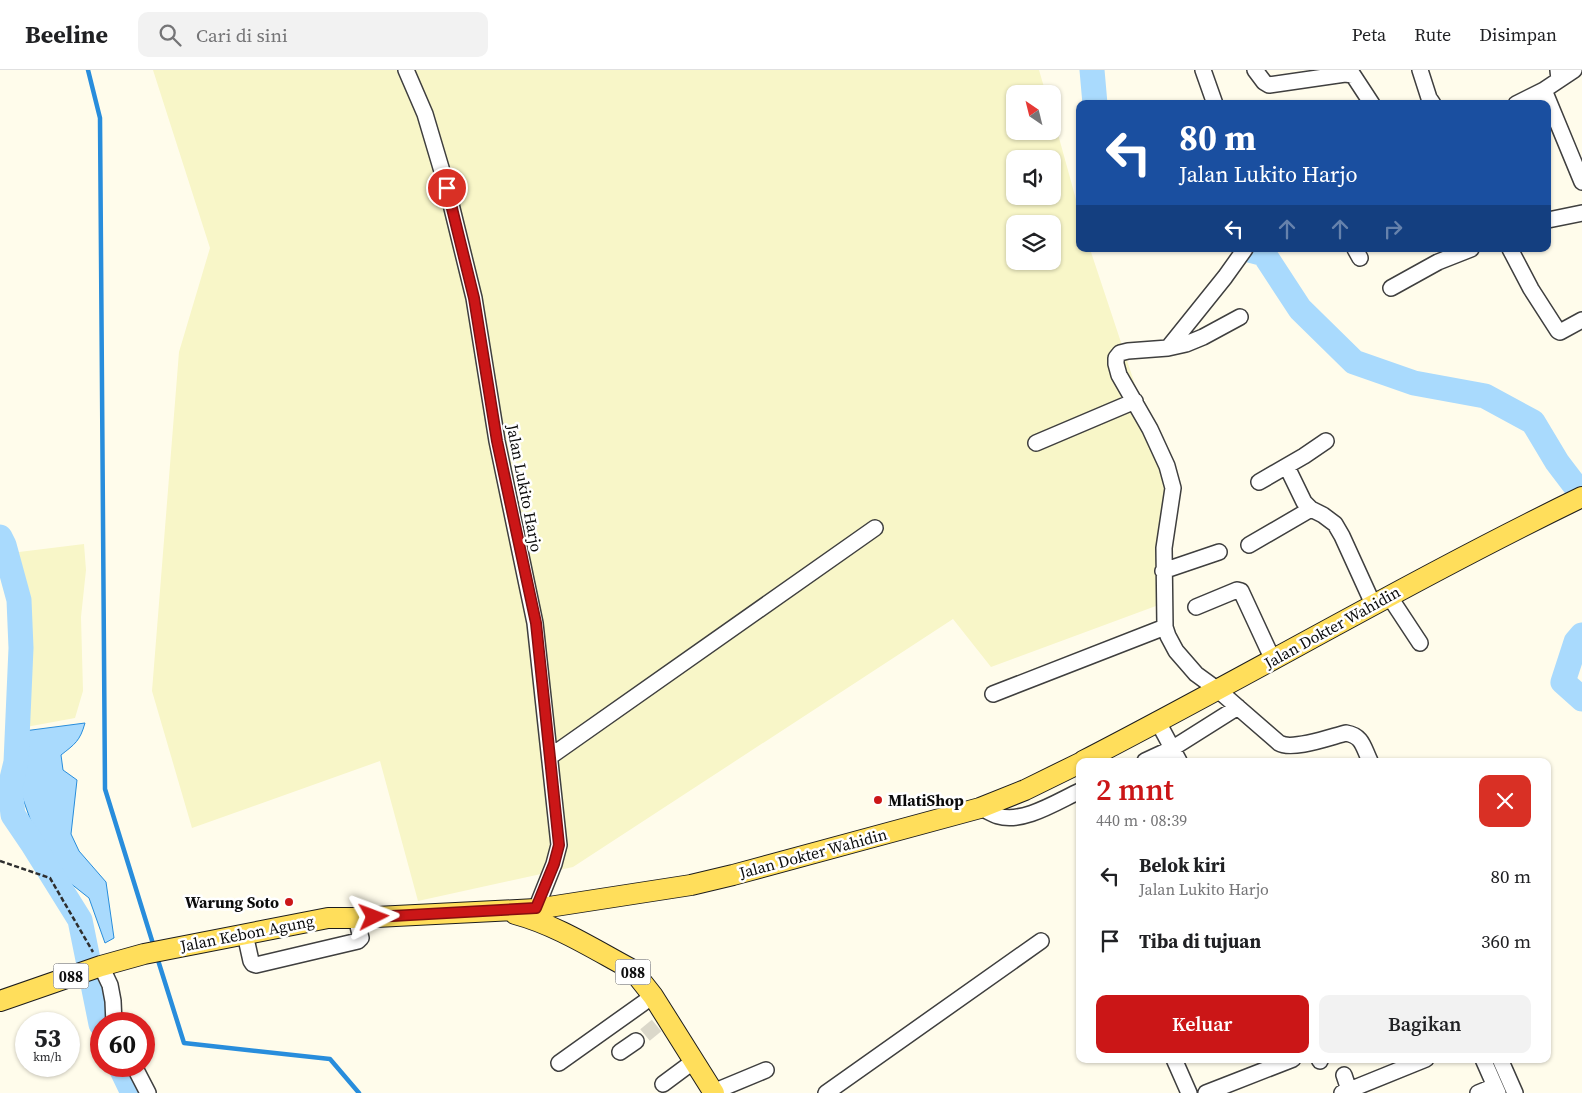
<!DOCTYPE html>
<html lang="id">
<meta charset="utf-8">
<style>
:root{--surface:#fff;--page:#f2f2f2;--text:#202124;--muted:#757577;--line:#e0e0e0;--accent:#cb1617}
body{margin:0;font-family:"Source Serif 4",serif;background:var(--page);color:var(--text);height:100vh;display:flex;flex-direction:column;font-size:19px;white-space:nowrap}
*{box-sizing:border-box;margin:0}
p{font-size:16px;color:var(--muted)}
.icon{flex:none;width:28px;height:28px;fill:none;stroke:currentColor;stroke-width:2;stroke-linecap:round;stroke-linejoin:round}
.map{position:relative;flex:1;overflow:hidden}
.panel{position:absolute;left:1076px;top:688px;width:475px;height:305px;display:flex;flex-direction:column;background:var(--surface);border-radius:10px;box-shadow:0 1px 4px #0004}
.panel>*{flex:none}
.banner{position:absolute;left:1076px;top:30px;width:475px;height:152px;border-radius:10px;box-shadow:0 1px 4px #0004;background:#1a4fa0;color:#fff;overflow:hidden}
.needle{width:32px;rotate:325deg}
.tools{position:absolute;left:1006px;top:15px;display:grid;gap:10px}
.tools a{display:grid;place-items:center;width:55px;height:55px;border-radius:10px;background:var(--surface);box-shadow:0 1px 4px #0004;font-size:25px}
.speed{position:absolute;left:15px;top:942px;display:flex;gap:10px;font-size:25px;font-weight:700;text-align:center}
.speed>*{display:grid;place-content:center;width:65px;height:65px;border-radius:50%;background:var(--surface);box-shadow:0 1px 4px #0004;line-height:1}
.speed small{font-size:12px;font-weight:400}
.speed .limit{border:8px solid #d22;background:#fff;color:#111}
.pin{position:absolute;display:grid;place-items:center;width:42px;height:42px;color:#fff;margin:-21px;border:2px solid #fff;border-radius:50%;box-shadow:0 1px 5px #0007}
.me{position:absolute;width:55px;margin:-28px;rotate:87deg;stroke-linejoin:round;filter:drop-shadow(0 0 4px #0008)}
.turn{display:flex;align-items:center;gap:18px;height:105px;padding:0 20px;font-size:22px}
.turn .icon{width:65px;height:65px;stroke-width:2.5}
.turn b{display:block;font-size:35px;line-height:42px}
.lanes{display:flex;align-items:center;height:48px;padding:0 20px;background:#0003;justify-content:center;gap:25px;direction:ltr}
.lanes .off{opacity:.35}
.round{display:grid;place-items:center;flex:none;width:52px;height:52px;border-radius:10px;background:var(--page)}
.summary{display:flex;align-items:center;justify-content:space-between;height:85px;padding:0 20px}
h1{font-size:30px;font-weight:600;line-height:38px;color:var(--accent)}
.action{display:flex;gap:10px;margin-top:auto;padding:10px 20px}
.action a{flex:1;height:58px;border-radius:10px;background:var(--accent);color:#fff;font-size:20px;font-weight:600;line-height:58px;text-align:center}
.action a+a{background:var(--page);color:var(--text)}
ul{padding:0;list-style:none}
li{display:flex;align-items:center;gap:15px;height:65px;padding:0 20px}
li div{flex:1}
li b{display:block;font-size:19px}
li em{font-style:normal}
header{display:flex;align-items:center;gap:30px;box-sizing:border-box;height:70px;padding:0 25px;background:var(--surface);border-bottom:1px solid var(--line)}
header strong{font-size:24px}
nav{display:flex;gap:28px;margin-inline-start:auto;font-size:18px}
.search{width:350px;height:45px;background:var(--page);display:flex;align-items:center;gap:12px;box-sizing:border-box;padding:0 18px;border-radius:10px;color:var(--muted);font-size:19px}
.map>svg:first-child{display:block}
.farmland{fill:#f8f6c8;fill-rule:evenodd}
.water{fill:#a9dafd;stroke:#288ddc}
.lines{fill:none;stroke-linecap:round;stroke-linejoin:round}
.stream{stroke:#288ddc;stroke-width:4.5}
.river{stroke:#a9dafd;stroke-width:25}
.minor-tunnel{stroke:#dbd8ca;stroke-width:15;stroke-dasharray:15 8;stroke-linecap:butt}
.minor-casing{stroke:#3f3f3f;stroke-width:18}
.major-casing{stroke:#1d1d1d;stroke-width:22}
.path{stroke:#2e2e2e;stroke-width:2.5;stroke-dasharray:5 2.5;stroke-linecap:butt}
.minor{stroke:#fff;stroke-width:15}
.major{stroke:#ffde5b;stroke-width:20}
.route-casing{stroke:#840e0f;stroke-width:12}
.route{stroke:#cb1617;stroke-width:9}
.poi-dot{fill:#cb1617;stroke:#fff;stroke-width:2}
.labels{text-anchor:middle;dominant-baseline:central;stroke-width:5;stroke-linejoin:round;paint-order:stroke}
.shield{fill:#fff;stroke:#555;stroke-width:1}
.shield-label{font-size:15px;font-weight:bold;fill:#0c0c0c}
.street-label{font-size:16px;fill:#0c0c0c;stroke:#fff}
.poi-label{font-size:16px;font-weight:bold;fill:#0c0c0c;stroke:#fff;text-anchor:start}
</style>
<header>
<strong>Beeline</strong>
<div class="search"><svg class="icon" aria-label="search" viewBox="0 0 24 24"><circle cx="10" cy="10" r="6"/><path d="M15 15l6 6"/></svg>Cari di sini</div>
<nav><a>Peta</a><a>Rute</a><a>Disimpan</a></nav>
</header>
<div class="map">
<svg width="1582" height="1023" viewBox="0 0 1582 1023">
<rect width="100%" height="100%" fill="#fffceb"/>
<!-- farmland -->
<path class="farmland" d="M153,0H1039L1046,24H1015V61H1052L1053,46L1080,144V179H1090L1166,408L1164,533L991,597L953,549L573,797L418,831L380,691L192,758L152,621L179,282L210,178ZM1015,89H1052V126H1015ZM1015,154H1052V191H1015Z
M84,474L86,500L81,547L83,621L75,648L26,657L27,537L19,482Z"/>
<!-- water -->
<path class="water" d="M85,653C80,671 75,674 61,685L63,700L77,710L71,764L79,781L106,812L114,868L105,873L89,828L65,809L33,757L18,715L24,661Z"/>
<g class="lines">
<!-- stream -->
<path class="stream" d="M88,0L100,48L105,719L154,877
M157,887L184,973L330,989L359,1023"/>
<!-- river -->
<path class="river" d="M1092,0L1095,34
M1245,179L1264,184L1300,239L1354,292L1414,313L1485,326L1533,352L1557,392L1582,425
M0,467L4,475L19,530L21,578L16,692L10,717L13,745L32,773L80,850L101,954
M1582,565L1576,572L1563,612L1582,629
M120,996L133,1023"/>
<!-- minor-tunnel -->
<path class="minor-tunnel" d="M645,965L662,951"/>
<!-- minor casing -->
<g class="minor-casing">
<path id="minor" d="M406,0L425,44L447,118L474,228L497,371L535,553L559,775L554,794L536,839L534,847
M1203,0L1215,34
M1255,0L1264,12L1269,15L1345,4L1353,5L1372,34
M1420,0L1429,28L1433,34
M1558,0L1559,10L1544,20L1582,112
M1559,10L1574,0
M1516,34L1544,20
M1548,150L1582,143
M1355,179L1360,188
M1510,179L1531,219L1558,261L1560,262L1582,250
M1391,218L1438,192L1471,179
M1240,247L1203,267L1186,274L1168,278L1128,281L1120,283L1116,288V294L1119,305L1150,359L1167,396L1173,418L1164,478L1165,557L1168,566L1176,581L1196,604L1218,620L1279,673C1292,681 1330,667 1346,663C1363,666 1363,677 1370,691
M1168,278L1225,207L1245,179
M1036,373L1135,331
M1287,397L1304,432L1311,439L1323,445L1335,454L1342,466L1373,534
M1259,412L1304,386L1326,371
M1249,475L1311,439
M1163,501L1219,482
M1389,526L1420,573
M1196,537L1237,520L1241,521L1273,590
M993,624L1165,557
M1158,652L1179,691
M551,686L875,458
M1145,691L1173,678L1238,637
M980,738C986,740 992,744 998,746C1023,754 1058,731 1080,721
M245,864L251,891L253,894L256,895L358,871L361,868L356,848
M101,896L110,915L113,931L114,954
M620,982L636,971
M1174,989L1189,1023
M1319,989L1320,991
M1483,989L1498,1023
M1500,989L1515,1023
M559,993L653,926
M134,996L148,1023
M1344,1005L1350,1023
M663,1014L694,991
M713,1022L766,1000
M826,1023L1041,871
M1206,1023L1293,989
M1342,1023L1426,989
M1478,1023L1495,1016"/>
</g>
<!-- major casing -->
<g class="major-casing">
<path id="major" d="M1083,691C1250,605 1413,509 1582,427
M515,844C556,855 592,878 629,898L638,907L653,926L714,1023
M0,931L101,896L144,884L328,848H356L536,839L691,815L733,805L980,738L1025,720L1080,693"/>
</g>
<!-- path -->
<path class="path" d="M0,791L50,808L93,882"/>
<!-- minor -->
<use href="#minor" class="minor"/>
<!-- major -->
<use href="#major" class="major"/>
</g>
<g class="lines">
<!-- route casing -->
<g class="route-casing">
<path id="route" d="M374,847L536,838L554,794L559,775L536,553L497,371L474,228L447,118"/>
</g>
<!-- route -->
<use href="#route" class="route"/>
</g>
<!-- markers -->
<g class="poi-dot">
<circle cx="878" cy="730" r="5"/>
<circle cx="289" cy="832" r="5"/>
</g>
<g class="labels">
<!-- shield labels -->
<g class="shield">
<rect x="615.5" y="889.5" width="35" height="25" rx="4"/>
<rect x="53.5" y="893.5" width="35" height="25" rx="4"/>
</g>
<g class="shield-label">
<text x="633" y="902">088</text>
<text x="71" y="906">088</text>
</g>
<!-- street labels -->
<g class="street-label">
<text transform="translate(525 418) rotate(79)">Jalan Lukito Harjo</text>
<text transform="translate(1332 557) rotate(-29)">Jalan Dokter Wahidin</text>
<text transform="translate(813 783) rotate(-15)">Jalan Dokter Wahidin</text>
<text transform="translate(247 863) rotate(-11)">Jalan Kebon Agung</text>
</g>
<!-- poi labels -->
<g class="poi-label">
<text x="888" y="730">MlatiShop</text>
<text x="279" y="832" text-anchor="end">Warung Soto</text>
</g>
</g>
</svg>
<div class="tools">
<a><svg class="needle" viewBox="-14 -14 28 28"><path d="M0-13l5 13h-10z" fill="#e53935"/><path d="M0 13l5-13h-10z" fill="#757577"/></svg></a>
<a><svg class="icon" aria-label="sound" viewBox="0 0 24 24"><path d="M4 9h4l5-4v14l-5-4H4zM17 9q2 3 0 6"/></svg></a>
<a><svg class="icon" aria-label="layers" viewBox="0 0 24 24"><path d="M12 4l9 5-9 5-9-5zM3 14l9 5 9-5"/></svg></a>
</div>
<div class="speed"><div>53<small>km/h</small></div><div class="limit">60</div></div>
<div class="pin" style="left:447px;top:118px;background:#d93025"><svg class="icon" aria-label="arrive" viewBox="0 0 24 24"><path d="M6 21V4h12l-3 4 3 4H6"/></svg></div>
<svg class="me" style="left:374px;top:847px" viewBox="-20 -20 40 40"><path d="M0-17L14 15 0 8-14 15z" fill="#cb1617" stroke="#fff" stroke-width="4"/></svg>
<div class="banner">
<div class="turn"><svg class="icon" aria-label="left" viewBox="0 0 24 24"><path d="M17 20v-9H6M10 6l-5 5 5 5"/></svg><div><b>80 m</b>Jalan Lukito Harjo</div></div>
<div class="lanes"><svg class="icon" aria-label="left" viewBox="0 0 24 24"><path d="M17 20v-9H6M10 6l-5 5 5 5"/></svg><svg class="icon off" aria-label="ahead" viewBox="0 0 24 24"><path d="M12 20V5M6 11l6-6 6 6"/></svg><svg class="icon off" aria-label="ahead" viewBox="0 0 24 24"><path d="M12 20V5M6 11l6-6 6 6"/></svg><svg class="icon off" aria-label="right" viewBox="0 0 24 24"><path d="M7 20v-9h11M14 6l5 5-5 5"/></svg></div>
</div>
<section class="panel">
<div class="summary"><div><h1>2 mnt</h1><p>440 m · 08:39</p></div><a class="round" style="background:#d93025;color:#fff"><svg class="icon" aria-label="close" viewBox="0 0 24 24"><path d="M6 6l12 12M18 6L6 18"/></svg></a></div>
<ul>
<li><svg class="icon" aria-label="left" viewBox="0 0 24 24"><path d="M17 20v-9H6M10 6l-5 5 5 5"/></svg><div><b>Belok kiri</b><p>Jalan Lukito Harjo</p></div><em>80 m</em></li>
<li><svg class="icon" aria-label="arrive" viewBox="0 0 24 24"><path d="M6 21V4h12l-3 4 3 4H6"/></svg><div><b>Tiba di tujuan</b></div><em>360 m</em></li>
</ul>
<div class="action"><a>Keluar</a><a>Bagikan</a></div>
</section>
</div>
